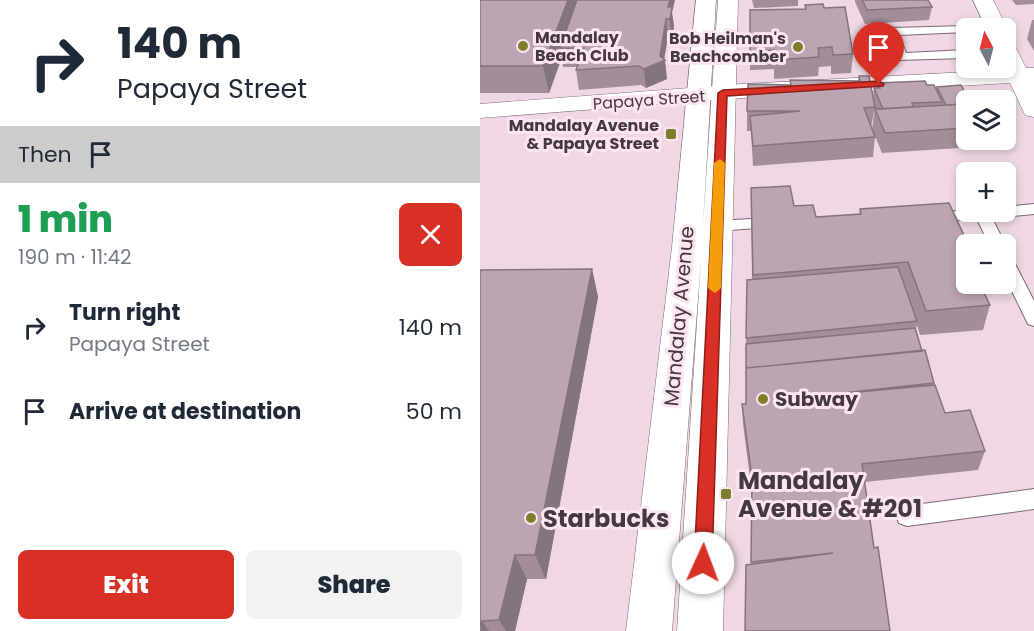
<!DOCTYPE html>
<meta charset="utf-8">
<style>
:root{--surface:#fff;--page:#f2f2f3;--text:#1f2937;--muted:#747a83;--accent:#d93025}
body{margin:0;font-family:Poppins,sans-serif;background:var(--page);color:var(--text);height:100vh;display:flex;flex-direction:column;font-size:22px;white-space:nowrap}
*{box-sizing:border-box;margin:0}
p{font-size:20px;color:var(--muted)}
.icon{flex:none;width:33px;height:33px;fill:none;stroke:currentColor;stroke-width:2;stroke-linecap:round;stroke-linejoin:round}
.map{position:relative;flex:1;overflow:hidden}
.drawer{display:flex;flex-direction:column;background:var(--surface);width:480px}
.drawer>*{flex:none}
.banner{background:#fff;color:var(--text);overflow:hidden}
.needle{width:39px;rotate:353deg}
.fabs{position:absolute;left:476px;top:18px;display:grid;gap:12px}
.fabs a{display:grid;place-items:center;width:60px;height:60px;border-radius:9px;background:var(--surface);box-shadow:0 3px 9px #0003;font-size:30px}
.pin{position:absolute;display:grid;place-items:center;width:51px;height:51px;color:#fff;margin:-62px -26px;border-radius:50% 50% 50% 0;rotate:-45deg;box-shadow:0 0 6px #0007}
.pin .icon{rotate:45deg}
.me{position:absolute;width:66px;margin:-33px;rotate:2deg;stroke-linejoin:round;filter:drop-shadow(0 0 4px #0008)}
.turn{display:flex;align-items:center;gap:21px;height:126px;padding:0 18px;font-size:27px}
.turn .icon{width:78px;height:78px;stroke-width:2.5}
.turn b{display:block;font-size:42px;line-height:51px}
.then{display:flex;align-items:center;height:57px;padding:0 18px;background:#0003;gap:12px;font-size:22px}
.round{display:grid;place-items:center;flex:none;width:63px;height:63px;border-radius:9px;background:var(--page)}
.headline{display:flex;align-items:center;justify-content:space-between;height:102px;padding:0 18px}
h1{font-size:36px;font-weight:800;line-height:45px;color:#1e9e55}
.cta{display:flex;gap:12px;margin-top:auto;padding:12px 18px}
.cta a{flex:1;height:69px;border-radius:9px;background:var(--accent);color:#fff;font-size:24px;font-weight:800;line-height:69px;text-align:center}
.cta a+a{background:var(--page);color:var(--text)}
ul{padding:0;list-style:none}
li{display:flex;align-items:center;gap:18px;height:84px;padding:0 18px}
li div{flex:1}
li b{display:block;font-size:22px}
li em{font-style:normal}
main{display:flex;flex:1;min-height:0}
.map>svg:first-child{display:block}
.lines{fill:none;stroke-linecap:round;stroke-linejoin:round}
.lane-casing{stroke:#7e6975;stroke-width:2}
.street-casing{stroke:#7e6975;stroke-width:1}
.secondary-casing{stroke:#7e6975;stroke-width:1}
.lane{fill:#fff;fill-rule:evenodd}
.street{fill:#fff;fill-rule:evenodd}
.secondary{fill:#fff;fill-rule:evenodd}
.wall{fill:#a28e99}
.shaded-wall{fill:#84747d}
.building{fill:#bca5b2;stroke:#84747d;stroke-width:1.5}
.route{fill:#d93025;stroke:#8d1f18;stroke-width:1.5}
.slow{fill:#f59e0b}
.poi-dot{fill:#7c802a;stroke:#fde4f2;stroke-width:2}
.labels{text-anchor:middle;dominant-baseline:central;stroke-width:6;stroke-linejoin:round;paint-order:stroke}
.far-poi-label{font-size:16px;font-weight:bold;fill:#43393f;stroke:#fde4f2;text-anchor:end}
.far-street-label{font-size:16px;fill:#43393f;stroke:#fde4f2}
.street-label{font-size:20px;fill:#43393f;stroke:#fde4f2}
.poi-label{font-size:20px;font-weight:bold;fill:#43393f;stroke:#fde4f2;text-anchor:start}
.near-poi-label{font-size:24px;font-weight:bold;fill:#43393f;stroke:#fde4f2;text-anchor:start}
</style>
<main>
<section class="drawer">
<div class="banner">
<div class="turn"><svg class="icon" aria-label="right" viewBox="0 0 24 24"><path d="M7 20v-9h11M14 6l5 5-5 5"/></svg><div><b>140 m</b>Papaya Street</div></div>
<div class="then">Then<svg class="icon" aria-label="arrive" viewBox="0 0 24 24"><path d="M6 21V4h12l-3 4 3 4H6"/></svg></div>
</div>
<div class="headline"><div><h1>1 min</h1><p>190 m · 11:42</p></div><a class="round" style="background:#d93025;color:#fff"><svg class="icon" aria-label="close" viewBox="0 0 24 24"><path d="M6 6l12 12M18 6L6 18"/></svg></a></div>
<ul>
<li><svg class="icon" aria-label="right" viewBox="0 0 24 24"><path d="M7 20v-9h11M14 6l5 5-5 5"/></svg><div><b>Turn right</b><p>Papaya Street</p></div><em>140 m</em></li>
<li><svg class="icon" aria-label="arrive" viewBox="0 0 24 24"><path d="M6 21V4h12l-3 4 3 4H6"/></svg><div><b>Arrive at destination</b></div><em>50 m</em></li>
</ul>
<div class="cta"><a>Exit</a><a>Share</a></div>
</section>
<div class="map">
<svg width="554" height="631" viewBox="0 0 554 631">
<rect width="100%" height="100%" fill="#efd7e5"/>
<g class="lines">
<!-- lane casing -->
<g class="lane-casing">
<path id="lane" d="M486,26L491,28H486V32L419,35L426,53L486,50V58L417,60L406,32L412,28Z
M554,204V214L512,218L525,244H509L497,219L450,221L442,216L450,211L525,212V207Z
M271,219L279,224L277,228L237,231L229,226L237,221Z
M525,254L531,256L554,301V326L548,324L525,277Z
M554,489V509L427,526L419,523L416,516L419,509L427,506Z"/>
</g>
<!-- street casing -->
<g class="street-casing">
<path id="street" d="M493,0H513L527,28L525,30L506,28Z
M525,40L533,42L546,68H554V117L545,115L530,83L262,98L0,118V104L262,84L524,70Z"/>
</g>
<!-- secondary casing -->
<g class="secondary-casing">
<path id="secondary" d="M216,0H236L223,225L238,0H258L243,631H197L221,260L192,631H146L192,247Z"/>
</g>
<!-- lane -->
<use href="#lane" class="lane"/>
<!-- street -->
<use href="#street" class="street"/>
<!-- secondary -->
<use href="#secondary" class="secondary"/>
</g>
<!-- wall -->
<path class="wall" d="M0,0L192,13L194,26L192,37H188L184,59L187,79L166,88L161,85L99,90L96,70L97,67H83L82,57L69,93H0Z
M272,0H318V6L274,8Z
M375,0H448L452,7L449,20L385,24L375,2Z
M532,0H554V4L536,5Z
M325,5L344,8L373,54L371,73L351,74V66L339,67L338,76L294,79V69L270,70V10L325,9Z
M552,20H554V51L547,39Z
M379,76L393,98L394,88H397L398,83L447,85L456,89L457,87L486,100V140H525V114L532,125L526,145L402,153L392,129L395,108L391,127L395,137L393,157L273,166L271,131H267V111L310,85L378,81Z
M271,188L314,206L336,217L379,215L380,209L486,284L510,305L503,330L440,335L437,325L436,329L442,351L454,383V385L465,413L505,451L498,470L385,482L394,548L271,564L272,493L263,424L262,404H266V338L272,280Z
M112,269L118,297L66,579H47L35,631H0V270Z"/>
<!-- shaded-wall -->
<path class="shaded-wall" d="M88,0H102L80,48L82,57L69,93L63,66Z
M190,0H195L192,13L194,26L192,37L188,7Z
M186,19L188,37L184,60H185L187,79L166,88L164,69L180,56Z
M112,269L118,297L66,579L55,555Z
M35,555L47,579L35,631H26L19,620Z
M2,621L9,631H0Z"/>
<!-- building -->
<path class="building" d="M0,0H88L63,66H0Z
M97,0H190L188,7H192L190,19H186L180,56L185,60L164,69L159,66L96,70L104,48H80Z
M382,0H448L452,7L387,10Z
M343,4L344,8L365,7L373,54L353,55L352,47L338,48L339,57L294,60V50L270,51V10L326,9L325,5Z
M379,76H389L395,107L384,108L395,137L273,146L270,116L320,111H267L268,84L311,85L310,80L380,81Z
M445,81L447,85H454L462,102L432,103L433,107L403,109L394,88H400L398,83Z
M481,85L489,100H486V104L466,105L457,87Z
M486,104V128L405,133L395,109Z
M525,114L532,125H525Z
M310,186L314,206L333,205L336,217L381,214L380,209L469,203L488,244H486V284H500L510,305L446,311L428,262L273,275L271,188Z
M418,267L437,321L266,338L267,280Z
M112,269L55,555H35L19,620L2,621L0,627V270Z
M435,328L442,351L266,368V344Z
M445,350L454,383L335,396L455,385L465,413L490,410L505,451L382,464L394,548L398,547L410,631H265L266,565L353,553L271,562L272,477L262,404H266V368Z"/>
<!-- route -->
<path class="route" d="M399,81L404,84L403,86L247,96L232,563L229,569L223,572L217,569L214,563L238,93L243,90Z"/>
<!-- slow -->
<path class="slow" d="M240,159L245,163L241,288L235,293L228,288L234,163Z"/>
<!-- markers -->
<g class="poi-dot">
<circle cx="43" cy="46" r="6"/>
<circle cx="318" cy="47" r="6"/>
<rect x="185" y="128" width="12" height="12" rx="3"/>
<circle cx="283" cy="399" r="6"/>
<rect x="240" y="488" width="12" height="12" rx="3"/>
<circle cx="51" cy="518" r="6"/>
</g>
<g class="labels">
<!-- far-poi labels -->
<g class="far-poi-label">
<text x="55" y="37" text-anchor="start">Mandalay<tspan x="55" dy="18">Beach Club</tspan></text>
<text x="306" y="38">Bob Heilman's<tspan x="306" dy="18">Beachcomber</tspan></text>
<text x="179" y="125">Mandalay Avenue<tspan x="179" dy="18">&amp; Papaya Street</tspan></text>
</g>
<!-- far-street labels -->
<g class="far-street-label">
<text transform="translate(169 100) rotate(-4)">Papaya Street</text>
</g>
<!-- street labels -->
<g class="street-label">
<text transform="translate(199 316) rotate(-85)">Mandalay Avenue</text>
</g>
<!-- poi labels -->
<g class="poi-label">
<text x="295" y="399">Subway</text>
</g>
<!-- near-poi labels -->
<g class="near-poi-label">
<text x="258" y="480">Mandalay<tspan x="258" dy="28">Avenue &amp; #201</tspan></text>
<text x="63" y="518">Starbucks</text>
</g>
</g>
</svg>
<div class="fabs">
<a><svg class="needle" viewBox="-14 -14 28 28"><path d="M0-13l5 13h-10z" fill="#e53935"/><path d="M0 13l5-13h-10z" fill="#747a83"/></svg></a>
<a><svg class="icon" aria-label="layers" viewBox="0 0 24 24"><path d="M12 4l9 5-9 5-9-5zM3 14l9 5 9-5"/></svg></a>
<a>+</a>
<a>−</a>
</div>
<div class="pin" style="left:399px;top:84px;background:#d93025"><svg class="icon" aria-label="arrive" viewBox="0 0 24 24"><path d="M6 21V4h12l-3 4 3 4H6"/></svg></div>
<svg class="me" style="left:223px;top:563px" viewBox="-20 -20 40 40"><circle r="19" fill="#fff"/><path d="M0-13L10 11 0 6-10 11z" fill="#d93025"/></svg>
</div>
</main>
